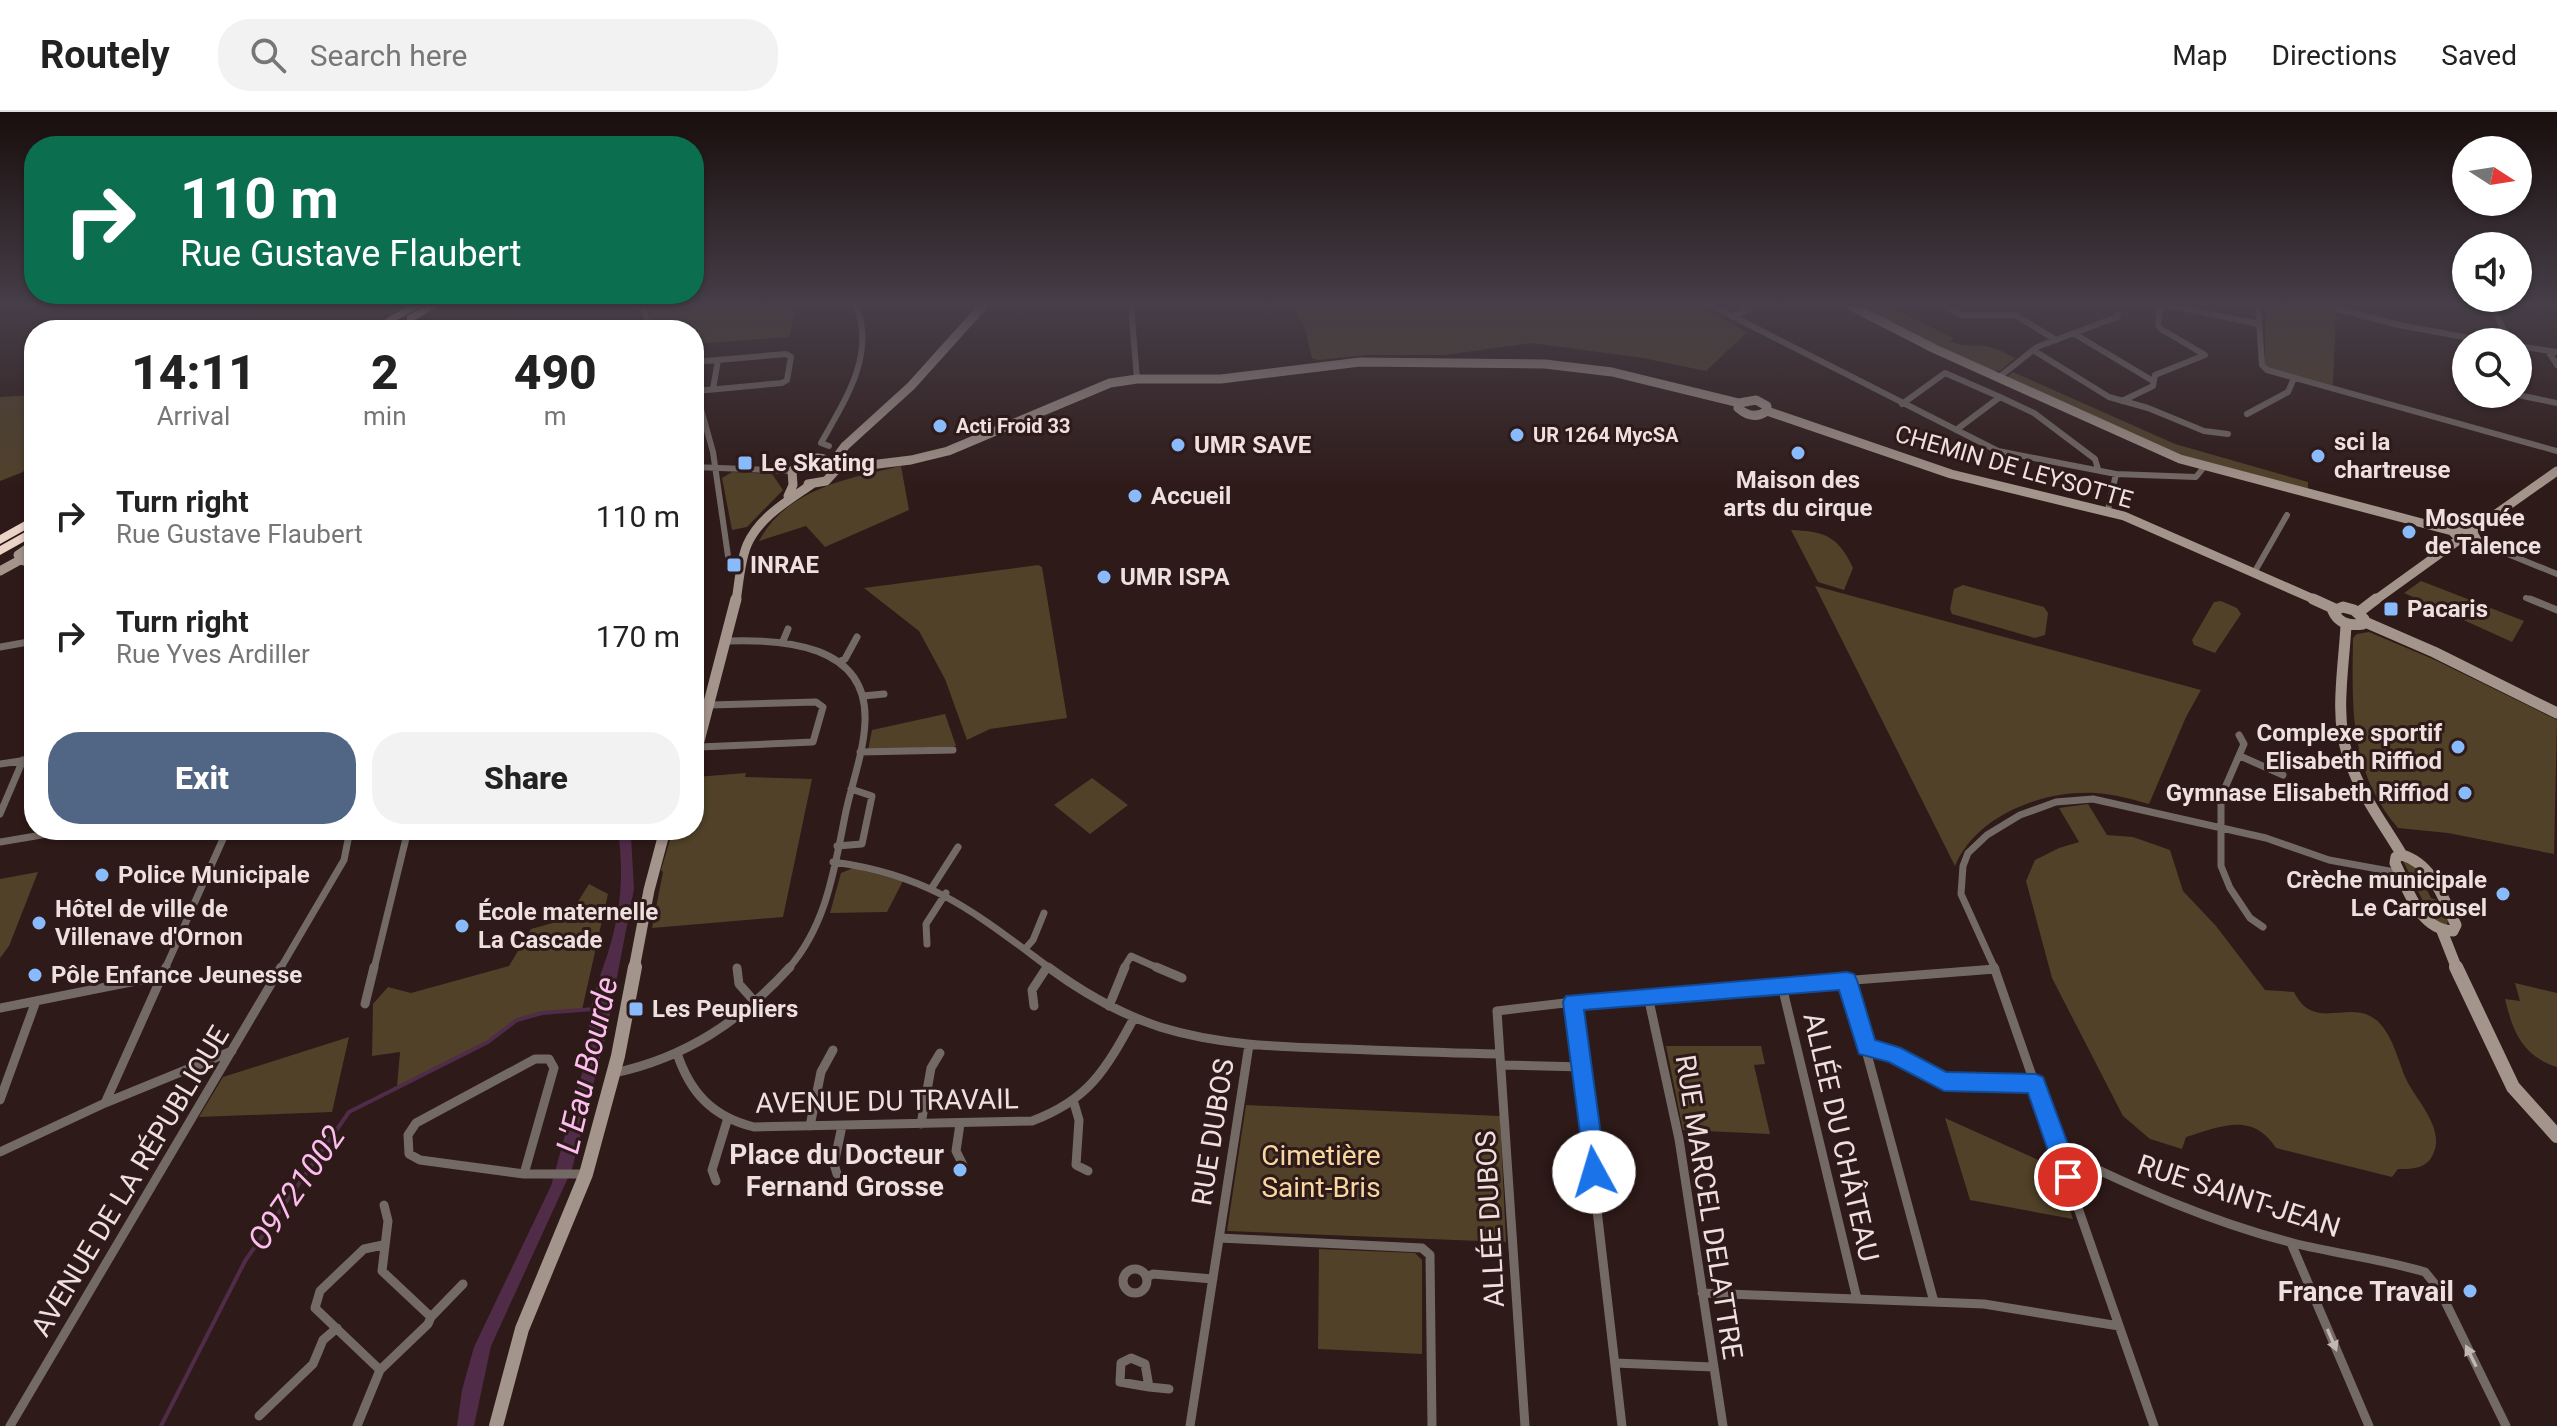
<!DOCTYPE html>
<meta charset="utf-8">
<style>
:root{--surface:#fff;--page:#f2f2f2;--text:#222;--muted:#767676;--line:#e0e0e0;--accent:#506684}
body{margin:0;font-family:Roboto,sans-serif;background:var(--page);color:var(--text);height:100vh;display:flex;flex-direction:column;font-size:30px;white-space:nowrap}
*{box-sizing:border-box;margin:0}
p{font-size:26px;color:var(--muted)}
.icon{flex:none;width:44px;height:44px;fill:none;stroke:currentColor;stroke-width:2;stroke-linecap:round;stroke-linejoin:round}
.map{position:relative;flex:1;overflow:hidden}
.sheet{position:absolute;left:24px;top:208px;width:680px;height:520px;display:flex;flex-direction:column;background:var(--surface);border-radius:32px;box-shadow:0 2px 6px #0004}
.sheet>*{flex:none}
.banner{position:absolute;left:24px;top:24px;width:680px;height:168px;border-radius:32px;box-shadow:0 2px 6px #0004;background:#0b6e4f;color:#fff;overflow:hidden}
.needle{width:52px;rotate:102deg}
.controls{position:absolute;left:2452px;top:24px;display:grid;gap:16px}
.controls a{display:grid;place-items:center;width:80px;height:80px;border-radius:50%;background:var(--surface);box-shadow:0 2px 6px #0004;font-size:40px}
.pin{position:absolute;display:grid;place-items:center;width:68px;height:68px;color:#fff;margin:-34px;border:4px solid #fff;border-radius:50%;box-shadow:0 2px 8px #0007}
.me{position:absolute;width:88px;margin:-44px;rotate:354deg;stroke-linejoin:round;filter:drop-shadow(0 0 6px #0008)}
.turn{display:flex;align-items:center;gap:28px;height:168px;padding:0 24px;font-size:36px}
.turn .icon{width:104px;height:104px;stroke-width:2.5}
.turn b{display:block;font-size:56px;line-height:68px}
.eta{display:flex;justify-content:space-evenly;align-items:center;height:136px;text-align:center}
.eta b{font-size:48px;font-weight:800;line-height:56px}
.primary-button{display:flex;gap:16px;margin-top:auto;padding:16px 24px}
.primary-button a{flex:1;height:92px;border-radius:32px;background:var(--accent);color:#fff;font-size:32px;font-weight:800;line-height:92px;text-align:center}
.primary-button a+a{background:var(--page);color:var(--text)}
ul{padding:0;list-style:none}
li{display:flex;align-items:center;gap:24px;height:120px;padding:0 24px}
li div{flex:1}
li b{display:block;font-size:30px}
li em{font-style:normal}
header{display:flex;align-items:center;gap:48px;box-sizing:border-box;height:112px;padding:0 40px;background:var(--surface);border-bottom:2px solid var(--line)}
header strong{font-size:38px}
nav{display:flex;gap:44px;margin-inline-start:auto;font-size:28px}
.search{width:560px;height:72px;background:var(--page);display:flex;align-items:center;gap:20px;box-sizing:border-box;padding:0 28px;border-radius:32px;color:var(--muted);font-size:30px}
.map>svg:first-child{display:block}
.green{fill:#504128}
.water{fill:#502c49}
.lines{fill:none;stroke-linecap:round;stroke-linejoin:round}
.stream{stroke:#502c49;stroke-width:4}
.street-far2{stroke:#746a65;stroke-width:6}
.street-far1{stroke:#746a65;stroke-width:7}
.street{stroke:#746a65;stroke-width:9}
.secondary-far2{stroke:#a4958c;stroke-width:9}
.secondary-far1{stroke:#a4958c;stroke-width:11}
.secondary{stroke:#a4958c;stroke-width:14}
.highway{fill:#ebd4c6;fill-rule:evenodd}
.oneway{fill:#c3b7b4}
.route{fill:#1a73e8;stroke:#114b97;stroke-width:2}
.poi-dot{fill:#88bafc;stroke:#2e1a18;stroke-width:3}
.labels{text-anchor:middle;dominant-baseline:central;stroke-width:6;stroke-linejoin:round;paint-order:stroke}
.far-poi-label{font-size:20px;font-weight:bold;fill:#eee0de;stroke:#2e1a18;text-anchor:start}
.poi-label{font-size:24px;font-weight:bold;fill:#eee0de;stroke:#2e1a18;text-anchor:start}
.street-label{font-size:24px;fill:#eee0de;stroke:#2e1a18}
.near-street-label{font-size:28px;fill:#eee0de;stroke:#2e1a18}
.near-poi-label{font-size:28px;font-weight:bold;fill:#eee0de;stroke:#2e1a18;text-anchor:end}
.near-park-label{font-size:28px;fill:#f9d7a1;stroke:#2e1a18}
.near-water-label{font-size:32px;font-style:italic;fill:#febdf0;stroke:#2e1a18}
</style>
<header>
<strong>Routely</strong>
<div class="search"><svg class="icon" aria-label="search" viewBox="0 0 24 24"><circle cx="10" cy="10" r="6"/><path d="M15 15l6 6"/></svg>Search here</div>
<nav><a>Map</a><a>Directions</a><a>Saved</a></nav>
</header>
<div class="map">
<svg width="2557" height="1314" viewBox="0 0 2557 1314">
<rect width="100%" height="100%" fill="#2e1a18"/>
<!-- green -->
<path class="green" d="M649,194H796L789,225L694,232V218H658L649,205Z
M1294,194H1701L1747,220L1706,259L1643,246L1531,231L1445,243H1367L1318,248L1312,246L1305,217Z
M1860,194H1889L1953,226L1950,229C1966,237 1975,231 1990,235C1998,237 2007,242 2015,246L2000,259L1986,258Z
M2265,194H2317L2336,199L2333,273L2265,255Z
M2013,260L2175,332L2308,370V379L2191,348L2007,265Z
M34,283V338L23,360L0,369V285Z
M901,354L909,398L825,435L806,414L759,429C786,377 849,366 901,354Z
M732,360L772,362L783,378L747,415L732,418L722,366Z
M1791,418C1825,419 1839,425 1853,456L1844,478L1818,470Z
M1038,453L1042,455L1067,606L990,617L967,628L945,567L919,519L864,476Z
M2421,469L2429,472L2524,509L2512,530L2404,481Z
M1963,473L2044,495L2048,501L2045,523L2035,526L1952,502L1950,497L1954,477Z
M1815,474L2201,578L2186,605L2149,692C2131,687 2113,682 2095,681C2043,678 1976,703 1955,754Z
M2221,489L2237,496L2241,502L2215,541L2194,533L2192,528L2214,490Z
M2369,520L2435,548L2557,608L2554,742L2448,721L2398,716C2349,659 2352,596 2353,526L2357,522Z
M945,602L956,634L868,638L872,618Z
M746,661L745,665L812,667L783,805L652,816L663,760L661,758L673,718H694L696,665Z
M1092,666L1128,693L1090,722L1054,693Z
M2088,692L2107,723L2133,725L2170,738L2183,779L2216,814L2265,878L2294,880C2313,918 2344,891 2370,904C2391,914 2398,949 2406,967C2416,988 2444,1015 2434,1040C2428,1057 2413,1057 2398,1057L2392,1065L2276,1036C2252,999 2220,1015 2186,1025L2182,1037L2150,1027L2123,1004L2052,866L2026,769L2035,748L2059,736L2079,730L2059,696Z
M2403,749L2418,752L2429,773L2425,774L2431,786L2437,788L2448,809L2446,815L2432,807Z
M853,756L903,769L887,800L830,801L841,761Z
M38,760L9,834L0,846V767Z
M589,772L608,782L582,898L542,901L517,908L488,930L397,974L400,940L372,944L373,892L388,875L411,881L509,854L531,817L567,807Z
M2515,871L2557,881V955C2523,944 2513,921 2505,887L2520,889Z
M349,925L332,1000L199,1005L223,965Z
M1666,934H1761L1765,952L1754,953L1770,1022L1683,1018Z
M1246,993L1500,1004L1506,1130L1227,1119Z
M1945,1006L2056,1056L2073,1107L1970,1088Z
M1319,1137L1415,1141L1422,1148V1242L1318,1237Z"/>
<!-- water -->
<path class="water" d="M618,718H629L631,724L634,777L606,922L572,1057L491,1234L474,1314H457L462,1278L474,1235L551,1074L590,932C583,897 605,857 613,823C622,787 623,755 618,718Z"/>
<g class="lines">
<!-- stream -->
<path class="stream" d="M161,1314L245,1149L349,1000L488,930L517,908L542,901L594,897"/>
<!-- street-far2 -->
<path class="street-far2" d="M642,194L651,218
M1131,194L1137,267
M1712,194L1998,339L2116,362L2196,365L2204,355
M1944,194L1962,203H2015L2056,228
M2171,194L2259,212
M2258,194L2262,253L2267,258L2557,339
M2326,194L2399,213L2491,230
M2492,194L2510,230
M1733,205L1753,194
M2073,221L2153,269
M2518,234L2557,240
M2033,238L2109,285L2148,296L2204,319L2228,322
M2548,239L2557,253
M694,250L786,242L791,245L787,268L782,271L696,279
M1998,266L2037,235L2117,205L2118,202
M694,272L713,340L728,444
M713,277L718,248
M2513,282L2557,291
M2000,285L2034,301L2095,347L2098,357
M2122,289L2153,274L2155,263L2205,243L2161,217L2158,213L2160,195L2164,194
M1902,292L1945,261L2000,285L1956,318
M2247,302L2288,280L2294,266
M829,334L821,331C845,288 876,243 856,194
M694,355L792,359
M2108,398L2116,362
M2476,429L2557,462
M2254,461L2287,403
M2526,486L2535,489"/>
<!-- street-far1 -->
<path class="street-far1" d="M2530,487L2557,498
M727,529C783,527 868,532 865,609C864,641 851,673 845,704C834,759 826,814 788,857
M783,529L788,517
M0,535L34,529
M839,550L845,547L857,525
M863,584L884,582
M2239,623L2244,632L2221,685V754L2230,776L2250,806L2263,815
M699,635L813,630L823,595L816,590L710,593
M860,640L953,638
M2240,644L2283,663
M0,652L34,647
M0,702L23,648
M0,730L71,718
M837,734L862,732L872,684L851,677
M833,750C931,763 974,800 1051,857
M933,774L958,735
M927,832L926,812L946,781
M1025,837L1033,828L1044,801
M165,857L227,718
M280,857L344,748L350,718
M374,857L408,718
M1045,857L1047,854
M1123,857L1131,844L1160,857
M1995,857L1961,782L1963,754L1968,741L1987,723L2020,703L2056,690L2093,687L2266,726L2329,748L2400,761"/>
<!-- street -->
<path class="street" d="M1048,855C1082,880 1120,902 1160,915C1221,934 1284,935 1347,937C1398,939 1448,941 1499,942
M1156,855L1182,866
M1994,855L2154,1314
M737,856L739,872L755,890
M1847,868L1934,1190
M1782,874L1857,1187
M1648,884L1679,1027L1723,1314
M1573,890L1622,1314
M365,892L374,855
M1034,894L1032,878L1047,855
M1109,894L1125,855
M0,896L161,864
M1867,935L1894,942L1944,969L2036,972
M677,941C690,981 713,1005 754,1015L1032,1009C1089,988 1106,957 1134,906
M535,947H549L554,956L524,1062L420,1048L409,1042L408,1023L416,1011Z
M1501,953L1583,955
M614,961C685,946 741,909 790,855
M0,988L36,889
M105,991L166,855
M1074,991L1079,1008L1076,1053L1088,1059
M921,1012L931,956L940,941
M960,1012L956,1039L963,1053
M810,1014L821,960L833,938
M2059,1039C2134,1076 2211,1110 2293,1131C2337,1142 2382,1147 2425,1160L2439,1177L2506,1314
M0,1040L105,991L232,939
M524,1062H585
M837,1062L834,1052L842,1014
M716,1069L712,1058L727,1009
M1219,1126L1422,1136L1430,1143L1432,1314
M2291,1131L2369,1314
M1123 1169a12 12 0 1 1 24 0a12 12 0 1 1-24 0Z
M1147,1165L1153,1162L1213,1167
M1702,1181L1984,1192L2119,1214
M431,1205L463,1172
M1131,1246L1145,1252L1149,1275L1120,1270L1121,1251Z
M1615,1251L1713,1255
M380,1258L428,1212L431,1205L382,1159L388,1109L384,1093
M1149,1275L1169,1277
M259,1304L313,1252L323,1228L337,1216
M10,1314L281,855
M357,1314L380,1258L315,1196L320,1179L364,1137L383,1133
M1190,1314L1249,933
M1525,1314L1497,899L1573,890L1995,857"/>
<!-- secondary-far2 -->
<path class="secondary-far2" d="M1851,194L1935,237L2180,347L2452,419
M1739,291L1738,296C1747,304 1757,306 1767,299
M1739,291L1756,288L1767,294V299
M1767,299L1951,362L2124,404L2318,489
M834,349L845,334L911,274L983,194
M837,357L911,348L948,339L1110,271L1137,267H1221L1360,250L1545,252L1612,260L1739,291
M808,372L826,369L837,357
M788,384L793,373L792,359C805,345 820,341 836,353
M2457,416L2472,419L2477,428L2460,427L2452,419Z
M2472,419L2557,359
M34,432L18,443L24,449L34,448
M0,459L20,448
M736,489C739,472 740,450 747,433C759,405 789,388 812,372
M2374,489L2460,427"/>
<!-- secondary-far1 -->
<path class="secondary-far1" d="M2313,487L2335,497
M2343,495L2354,498L2364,507L2363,512C2350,514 2339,512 2333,499Z
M2359,500L2376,487
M2365,510L2434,540L2557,601
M2346,513C2344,555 2334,604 2348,644C2359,680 2383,711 2402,743
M694,648L736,487
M2402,743C2433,752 2443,786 2456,813L2453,819C2419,818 2408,777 2395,751L2396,745Z
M2442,819L2457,857
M634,857L649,778L665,718"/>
<!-- secondary -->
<path class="secondary" d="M2456,855L2513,975L2557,1024
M496,1314L522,1217L586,1062L618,944L635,855"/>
<!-- highway -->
<path class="highway" d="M408,194H421L380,218H367Z
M425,194H438L415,208H407V204Z
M34,404V413L0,432V423Z
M34,415V424L0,443V434Z"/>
</g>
<!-- one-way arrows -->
<defs><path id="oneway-solid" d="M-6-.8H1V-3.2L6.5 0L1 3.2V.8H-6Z" transform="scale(2)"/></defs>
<g class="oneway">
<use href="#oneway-solid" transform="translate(2332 1228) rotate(67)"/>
<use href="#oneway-solid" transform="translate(2471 1244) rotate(-116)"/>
</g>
<!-- sky -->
<linearGradient id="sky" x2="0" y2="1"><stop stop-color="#190e0d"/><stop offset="0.51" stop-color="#463e48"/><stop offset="1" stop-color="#463e48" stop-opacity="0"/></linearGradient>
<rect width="2557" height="378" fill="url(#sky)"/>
<!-- route -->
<path class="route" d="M1847,860L1854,862L1857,868L1875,928L1901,936L1946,960L2036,962L2043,965L2080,1065L2076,1073L2068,1076L2060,1073L2028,981L1944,979L1889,950L1859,942L1839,878L1584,898L1606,1060L1602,1067L1594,1070L1586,1067L1563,890L1566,884Z"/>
<!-- markers -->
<g class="poi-dot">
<circle cx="940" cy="314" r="8"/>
<circle cx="1517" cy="323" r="8"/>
<circle cx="1178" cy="333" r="8"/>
<circle cx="1798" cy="341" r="8"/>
<circle cx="2318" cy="344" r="8"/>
<rect x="737" y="343" width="16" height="16" rx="4"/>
<circle cx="1135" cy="384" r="8"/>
<circle cx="2409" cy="420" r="8"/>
<rect x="726" y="445" width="16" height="16" rx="4"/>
<circle cx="1104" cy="465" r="8"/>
<rect x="2383" y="489" width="16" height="16" rx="4"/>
<circle cx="2458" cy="635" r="8"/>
<circle cx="2465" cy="681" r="8"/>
<circle cx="102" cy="763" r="8"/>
<circle cx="2503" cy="782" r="8"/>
<circle cx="39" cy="811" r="8"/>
<circle cx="462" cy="814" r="8"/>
<circle cx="35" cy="863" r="8"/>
<rect x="628" y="889" width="16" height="16" rx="4"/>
<circle cx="960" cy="1058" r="8"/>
<circle cx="2470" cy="1179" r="8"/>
</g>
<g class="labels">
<!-- far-poi labels -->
<g class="far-poi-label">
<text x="956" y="314">Acti Froid 33</text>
<text x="1533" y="323">UR 1264 MycSA</text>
</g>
<!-- poi labels -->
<g class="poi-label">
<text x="2334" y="330">sci la<tspan x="2334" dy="28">chartreuse</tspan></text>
<text x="1194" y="333">UMR SAVE</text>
<text x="761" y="351">Le Skating</text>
<text x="1798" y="368" text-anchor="middle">Maison des<tspan x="1798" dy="28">arts du cirque</tspan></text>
<text x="1151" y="384">Accueil</text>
<text x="2425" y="406">Mosquée<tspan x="2425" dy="28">de Talence</tspan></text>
<text x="750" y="453">INRAE</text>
<text x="1120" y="465">UMR ISPA</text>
<text x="2407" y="497">Pacaris</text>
<text x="2442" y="621" text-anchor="end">Complexe sportif<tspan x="2442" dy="28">Elisabeth Riffiod</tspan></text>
<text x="2449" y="681" text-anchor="end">Gymnase Elisabeth Riffiod</text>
<text x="118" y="763">Police Municipale</text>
<text x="2487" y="768" text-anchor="end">Crèche municipale<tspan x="2487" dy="28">Le Carrousel</tspan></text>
<text x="55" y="797">Hôtel de ville de<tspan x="55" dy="28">Villenave d'Ornon</tspan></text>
<text x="478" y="800">École maternelle<tspan x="478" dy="28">La Cascade</tspan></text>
<text x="51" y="863">Pôle Enfance Jeunesse</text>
<text x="652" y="897">Les Peupliers</text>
</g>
<!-- street labels -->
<g class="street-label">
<text transform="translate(2014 355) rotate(16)">CHEMIN DE LEYSOTTE</text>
</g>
<!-- near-street labels -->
<g class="near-street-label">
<text transform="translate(887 989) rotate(-1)">AVENUE DU TRAVAIL</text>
<text transform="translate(1213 1020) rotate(-81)">RUE DUBOS</text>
<text transform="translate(1841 1025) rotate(77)">ALLÉE DU CHÂTEAU</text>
<text transform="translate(130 1069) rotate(-59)">AVENUE DE LA RÉPUBLIQUE</text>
<text transform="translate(2239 1084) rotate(18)">RUE SAINT-JEAN</text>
<text transform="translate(1709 1095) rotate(81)">RUE MARCEL DELATTRE</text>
<text transform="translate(1490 1107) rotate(-93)">ALLÉE DUBOS</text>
</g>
<!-- near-poi labels -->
<g class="near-poi-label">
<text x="944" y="1042">Place du Docteur<tspan x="944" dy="32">Fernand Grosse</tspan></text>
<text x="2454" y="1179">France Travail</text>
</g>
<!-- near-park labels -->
<g class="near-park-label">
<text x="1321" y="1043">Cimetière<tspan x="1321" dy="32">Saint-Bris</tspan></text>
</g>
<!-- near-water labels -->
<g class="near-water-label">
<text transform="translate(587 953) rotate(-77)">L'Eau Bourde</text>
<text transform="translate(296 1076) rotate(-55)">O9721002</text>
</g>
</g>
</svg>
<div class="controls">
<a><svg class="needle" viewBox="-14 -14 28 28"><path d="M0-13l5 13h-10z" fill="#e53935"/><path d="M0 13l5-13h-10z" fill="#767676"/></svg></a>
<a><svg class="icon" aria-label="sound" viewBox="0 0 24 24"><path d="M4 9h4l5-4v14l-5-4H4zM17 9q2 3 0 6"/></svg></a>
<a><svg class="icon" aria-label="search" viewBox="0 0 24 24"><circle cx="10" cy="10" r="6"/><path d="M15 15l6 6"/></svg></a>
</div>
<div class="pin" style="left:2068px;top:1065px;background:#d93025"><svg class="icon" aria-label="arrive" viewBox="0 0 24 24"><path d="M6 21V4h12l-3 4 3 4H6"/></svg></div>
<svg class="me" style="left:1594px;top:1060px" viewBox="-20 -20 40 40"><circle r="19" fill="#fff"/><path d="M0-13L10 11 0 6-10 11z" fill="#1a73e8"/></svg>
<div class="banner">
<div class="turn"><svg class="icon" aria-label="right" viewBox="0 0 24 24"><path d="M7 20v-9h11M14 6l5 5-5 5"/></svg><div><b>110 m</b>Rue Gustave Flaubert</div></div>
</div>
<section class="sheet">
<div class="eta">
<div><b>14:11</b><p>Arrival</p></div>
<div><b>2</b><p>min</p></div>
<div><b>490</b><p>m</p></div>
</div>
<ul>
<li><svg class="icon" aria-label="right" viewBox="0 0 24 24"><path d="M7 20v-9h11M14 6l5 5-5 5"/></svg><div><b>Turn right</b><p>Rue Gustave Flaubert</p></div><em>110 m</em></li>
<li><svg class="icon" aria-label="right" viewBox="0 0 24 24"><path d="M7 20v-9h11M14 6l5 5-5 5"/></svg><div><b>Turn right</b><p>Rue Yves Ardiller</p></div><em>170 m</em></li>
</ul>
<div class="primary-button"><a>Exit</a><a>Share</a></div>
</section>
</div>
